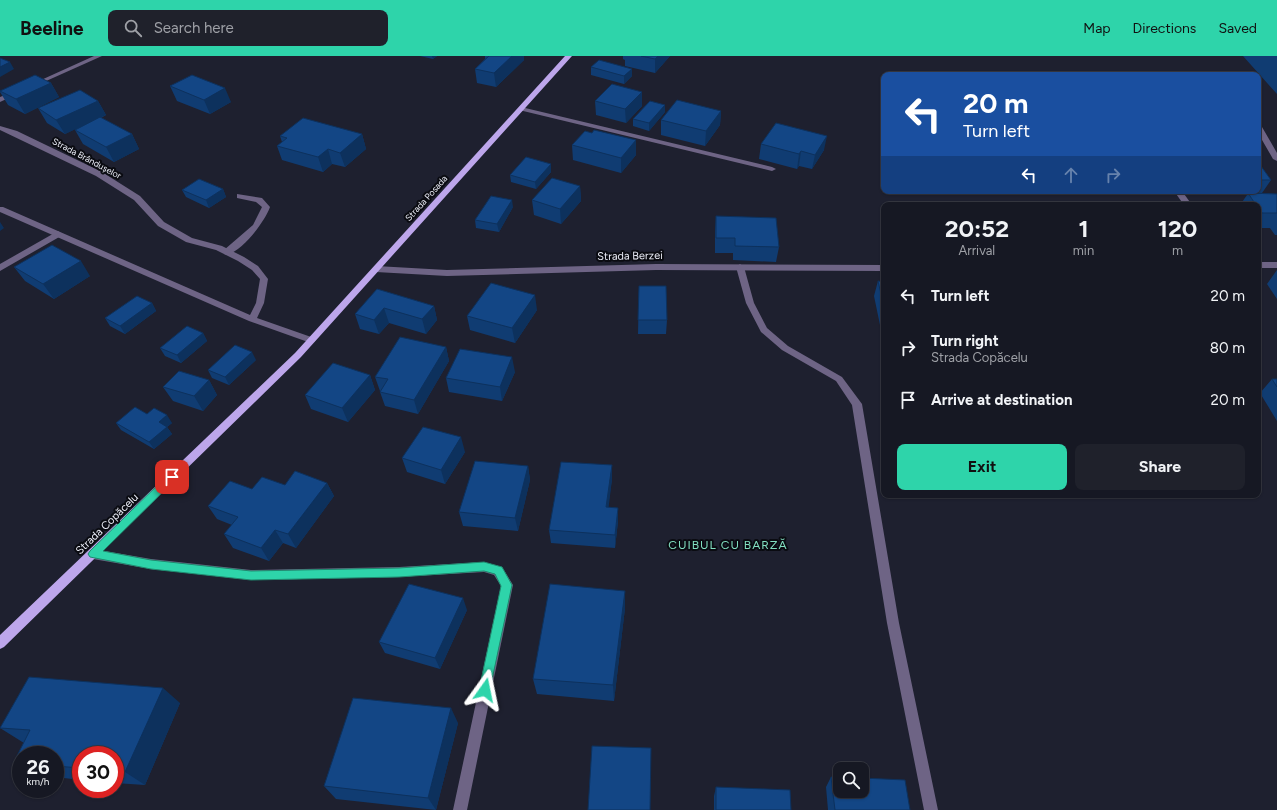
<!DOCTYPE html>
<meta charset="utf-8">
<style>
:root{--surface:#161823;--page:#1f212b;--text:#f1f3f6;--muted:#9ea0a6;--line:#353741;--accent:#2ed4aa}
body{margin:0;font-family:Figtree,sans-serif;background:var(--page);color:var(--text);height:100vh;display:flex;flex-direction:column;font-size:15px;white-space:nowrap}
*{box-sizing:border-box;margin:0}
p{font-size:13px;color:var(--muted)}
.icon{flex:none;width:22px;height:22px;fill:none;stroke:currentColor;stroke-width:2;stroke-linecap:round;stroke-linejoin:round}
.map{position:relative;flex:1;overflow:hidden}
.drawer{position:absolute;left:881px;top:146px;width:380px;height:296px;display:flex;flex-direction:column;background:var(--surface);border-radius:8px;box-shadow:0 1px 3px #0004,0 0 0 1px var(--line)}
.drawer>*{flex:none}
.hud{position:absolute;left:881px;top:16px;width:380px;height:122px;border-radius:8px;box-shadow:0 1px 3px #0004,0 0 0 1px var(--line);background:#1a4fa0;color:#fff;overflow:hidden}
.fabs{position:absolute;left:833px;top:706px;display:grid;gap:8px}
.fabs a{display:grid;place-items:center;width:36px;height:36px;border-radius:8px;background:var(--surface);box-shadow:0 1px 3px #0004,0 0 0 1px var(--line);font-size:20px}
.speed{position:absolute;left:12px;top:690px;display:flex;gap:8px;font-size:20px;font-weight:700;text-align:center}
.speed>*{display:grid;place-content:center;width:52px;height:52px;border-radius:50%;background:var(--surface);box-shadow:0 1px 3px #0004,0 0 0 1px var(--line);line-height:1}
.speed small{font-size:10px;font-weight:400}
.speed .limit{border:6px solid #d22;background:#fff;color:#111}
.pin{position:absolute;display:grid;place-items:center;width:34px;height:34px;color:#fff;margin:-17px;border-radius:8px;box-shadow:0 2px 6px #0006}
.me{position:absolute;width:44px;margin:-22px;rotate:12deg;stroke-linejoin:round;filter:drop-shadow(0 0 3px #0008)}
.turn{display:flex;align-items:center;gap:14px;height:84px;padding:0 16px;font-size:18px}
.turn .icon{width:52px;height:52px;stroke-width:2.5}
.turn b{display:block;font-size:28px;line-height:34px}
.lanes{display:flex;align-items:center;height:38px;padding:0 16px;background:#0003;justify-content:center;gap:20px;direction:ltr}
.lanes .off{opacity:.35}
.eta{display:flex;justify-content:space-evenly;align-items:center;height:68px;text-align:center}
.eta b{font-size:24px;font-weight:700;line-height:28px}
.cta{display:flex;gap:8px;margin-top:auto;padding:8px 16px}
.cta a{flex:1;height:46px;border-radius:8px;background:var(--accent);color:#111;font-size:16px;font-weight:700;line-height:46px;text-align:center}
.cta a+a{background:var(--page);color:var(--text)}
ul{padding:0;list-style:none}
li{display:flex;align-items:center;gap:12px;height:52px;padding:0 16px}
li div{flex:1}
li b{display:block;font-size:15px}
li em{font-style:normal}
header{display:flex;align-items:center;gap:24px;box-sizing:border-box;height:56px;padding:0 20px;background:var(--accent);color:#111}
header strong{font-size:19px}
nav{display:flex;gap:22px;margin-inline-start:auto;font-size:14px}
.search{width:280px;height:36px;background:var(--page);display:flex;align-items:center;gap:10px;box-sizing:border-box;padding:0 14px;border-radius:8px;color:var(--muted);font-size:15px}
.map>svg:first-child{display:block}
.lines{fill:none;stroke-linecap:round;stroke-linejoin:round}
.service{fill:#6e6485;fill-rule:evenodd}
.minor{fill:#6e6485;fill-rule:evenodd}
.primary{fill:#bda6eb;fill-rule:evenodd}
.wall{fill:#103c72}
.shaded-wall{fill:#0d315d}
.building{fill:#134685;stroke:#0d315d}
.route{fill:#2ed4aa;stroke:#1e8a6e}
.labels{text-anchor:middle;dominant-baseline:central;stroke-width:4;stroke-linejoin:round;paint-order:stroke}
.far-street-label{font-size:9px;fill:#eceef8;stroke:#0a0b11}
.street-label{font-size:11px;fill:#eceef8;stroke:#0a0b11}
.neighbourhood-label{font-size:12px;letter-spacing:1px;fill:#82dfc1;stroke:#0a0b11}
</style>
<header>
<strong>Beeline</strong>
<div class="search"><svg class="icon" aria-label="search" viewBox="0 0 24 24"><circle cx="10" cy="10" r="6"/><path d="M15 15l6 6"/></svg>Search here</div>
<nav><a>Map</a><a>Directions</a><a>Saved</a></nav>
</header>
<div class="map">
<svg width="1277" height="754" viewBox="0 0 1277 754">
<rect width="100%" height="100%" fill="#1e202f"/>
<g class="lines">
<!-- service -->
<path class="service" d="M237,138L262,142L270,151C264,167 243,194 227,199L224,198V194L253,169L262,151L256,146L237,142Z
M58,175L62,178L61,180L0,215V208Z
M740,208L744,211L754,247L767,272L788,290L842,321L862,348L899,567L938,754H924L887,567L852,349L836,325L782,294L761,276L746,247L736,211Z"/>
<!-- minor -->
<path class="minor" d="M94,0H102L35,30L30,29Z
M15,35L18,37L17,38L0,46V41Z
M521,51L772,111L776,113L772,115L519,54V52Z
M1258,69L1262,71L1277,97V105L1273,103L1258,77Z
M0,70L17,75L102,116L140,140L164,166L192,182L222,190L244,201L258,210L268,223L264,247L257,262L314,282L316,284L314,286H308L249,265L0,156V151H3L250,259L256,247L260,223L252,214L238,205L216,194L186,186L158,170L134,144L96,120L0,74Z
M1174,135H1182L1192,149H1184Z
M1258,206H1277V212H1258Z
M656,208L884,209V215L656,214L447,220L376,216L372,213L376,210L447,214Z
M93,493L151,503L251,514L399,511L484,506L502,511L513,529L467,754H453L501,530L494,519L484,516L399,521L251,524L151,513L93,503L89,501L87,498L89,495Z"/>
<!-- primary -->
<path class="primary" d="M565,0H572L301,301L4,591L0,593V579L295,297Z"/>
</g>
<!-- wall -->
<path class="wall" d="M420,0H437L433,3Z
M485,0H524V4L496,31L477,27L475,13L485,3Z
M623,0H670L655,17L625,10V4L623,3Z
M1243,0H1277V38Z
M591,11L632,20L624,28L591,19Z
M51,27L59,41L25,58L8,49L0,36V35Z
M170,30L231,46L210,58L177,45Z
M98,45L106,59L101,62L132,78L139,93L114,106L83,88L75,74L77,72L65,78L47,67L38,52Z
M595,45L642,50L626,67L596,59Z
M721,55L720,69L705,90L661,79V64Z
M665,56L649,75L633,70V63Z
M592,77L636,84V99L621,117L573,104L572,89Z
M362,78L366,93L345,111L332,108L323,116L282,104L277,90L282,86L280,80Z
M761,88L824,94L812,113L799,110L797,113L759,103Z
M1258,106L1271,124L1262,137L1277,138V179H1275L1270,172H1258V149H1240L1247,139L1224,138L1222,135H1258Z
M551,108V116L536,133L511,126L510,119Z
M580,130L581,145L561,168L534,159L532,144Z
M223,133L226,141L209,152L186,141L182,134Z
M513,151L499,176L476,172L475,164Z
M716,160L779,191L776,206L733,204V197H715V175Z
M14,211L90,220L54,243L25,225Z
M1277,214V243L1267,228Z
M878,225L884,226V269H880L874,240Z
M639,230L667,264L666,278H638Z
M377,233L434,250L437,264L426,278L389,267L379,278L360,273L355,258Z
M152,247L156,255L125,278L110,270L105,262Z
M537,254L515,287L470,274L467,260Z
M203,277L207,285L181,307L165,300L160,292Z
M446,291L449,305L418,358L385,350L380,336V335L375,321Z
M256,304L229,329L212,322L208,314Z
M515,316L502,345L449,336L446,322Z
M370,319L375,334L348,366L311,353L305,339Z
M1272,323H1277V365L1260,337Z
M209,324L217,339L203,355L173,345L163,331Z
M147,358L172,367L167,371L172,378L154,393L121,374L116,367Z
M465,396L445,428L407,416L402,402Z
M528,410L530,424L518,475L463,470L459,456Z
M612,423L608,451L618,452V465L615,492L551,487L549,474Z
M327,427L334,440L296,492L283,487L269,505L233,492L224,478L232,469L217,463L208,450L252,433L285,429Z
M625,552L614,645L537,638L533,623Z
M467,554L440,613L385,597L379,586Z
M180,647L145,729L115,727V699H81V724L55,721V699H21V710L14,706L24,687L0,672Z
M458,667L436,754L336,743L324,730Z
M831,721L910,754H828L826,731Z
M716,731L791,754H714V740Z"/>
<!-- shaded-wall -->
<path class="shaded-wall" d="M432,0H437L433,3Z
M512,0H524V4L496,31L494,17Z
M658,0H670L655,17V3Z
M10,6L14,13L0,21V11Z
M632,13V20L624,28V20Z
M51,27L59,41L25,58L16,43Z
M225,32L231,46L210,58L204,44Z
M642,36V50L626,67L625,53Z
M98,45L106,59L65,78L56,64Z
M665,49V56L649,75V67Z
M721,55L720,69L705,90L706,75Z
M132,78L139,93L114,106L106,91Z
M362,78L366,93L345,111L340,97Z
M827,80L824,94L812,113L815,99Z
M636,84V99L621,117V102Z
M328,93L332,108L323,116L318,101Z
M801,95L799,110L797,113L799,98Z
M551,108V116L536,133L535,126Z
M580,130L581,145L561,168L560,153Z
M223,133L226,141L209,152L206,144Z
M512,144L513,151L499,176L497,168Z
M0,166L4,172L0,175Z
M81,205L90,220L54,243L43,228Z
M535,239L537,254L515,287L512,272Z
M152,247L156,255L125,278L120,270Z
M434,250L437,264L426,278L422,263Z
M384,252L389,267L379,278L374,264Z
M203,277L207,285L181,307L177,299Z
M446,291L449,305L418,358L414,344Z
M252,296L256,304L229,329L225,321Z
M512,301L515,316L502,345L500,331Z
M370,319L375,334L348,366L342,352Z
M209,324L217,339L203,355L194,340Z
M167,359L172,367L167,371L172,378L154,393L149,386L159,366Z
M461,381L465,396L445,428L441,414Z
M612,409V423L607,465L606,451Z
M528,410L530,424L518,475L515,462Z
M327,427L334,440L296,492L288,478Z
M618,452V465L615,492V479Z
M275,474L283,487L269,505L261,492Z
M625,535V552L614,645L613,629Z
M463,542L467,554L440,613L435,602Z
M163,632L180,647L145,729L125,716Z
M451,652L458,667L436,754L428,742Z"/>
<!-- building -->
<path class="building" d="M489,0H512L494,17L475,13Z
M641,0H658L655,3Z
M0,2L10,6L0,11Z
M599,4L632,13L624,20L591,11Z
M1075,16L1088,19H1074Z
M35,19L51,27L16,43L0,35Z
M192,19L225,32L204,44L170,30Z
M612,28L642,36L625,53L595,45Z
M80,34L98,45L56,64L38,52Z
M677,44L721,55L706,75L661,64Z
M650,45L665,49L649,67L633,63Z
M100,61L132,78L106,91L75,74Z
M303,62L362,78L340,97L328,93L318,101L277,90L287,82L280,80Z
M776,67L827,80L815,99L801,95L799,98L761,88Z
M594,74L636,84L621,102L572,89L585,75L592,77Z
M526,101L551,108L535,126L510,119Z
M1258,106L1271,124H1258Z
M552,122L580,130L560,153L532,144Z
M199,123L223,133L206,144L182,134Z
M1248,137L1277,138V157H1262L1258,151V149H1256Z
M491,140L512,144L497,168L475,164Z
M716,160L776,162L779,191L735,190V182H716Z
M52,189L81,205L43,228L14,211Z
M878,225L884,226V251Z
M491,227L535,239L512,272L467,260Z
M639,230H666L667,264H638Z
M377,233L434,250L422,263L384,252L374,264L355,258Z
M137,240L152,247L120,270L105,262Z
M187,270L203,277L177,299L160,292Z
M400,281L446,291L414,344L380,336L388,323L375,321Z
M235,289L252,296L225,321L208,314Z
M460,293L512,301L500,331L446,322Z
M333,307L370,319L342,352L305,339Z
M179,315L209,324L194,340L163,331Z
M1272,323H1277V331Z
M135,351L147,358L154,352L167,359L159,366L167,371L149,386L116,367Z
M423,371L461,381L441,414L402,402Z
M475,405L528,410L515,462L459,456Z
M561,406L612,409L606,451L618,452L615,479L549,474Z
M295,415L327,427L288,478L275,474L261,492L224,478L238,461L208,450L230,425L252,433L262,421L285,429Z
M409,528L463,542L435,602L379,586Z
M550,528L625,535L613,629L533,623Z
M29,621L163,632L125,716L115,715V699H81V712L55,710V699H21V707L14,706L30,674L0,672Z
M353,642L451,652L428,742L324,730Z
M592,690L651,692L650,754H588Z
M831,721L840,722V735H862V722L905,724L910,754H835Z
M716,731L790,734L791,754H716Z"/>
<!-- route -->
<path class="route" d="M172,417L177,421L175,424L103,495L151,504L251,515L399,512L484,506L502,511L512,529L489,638L485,640L481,638L479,634L501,530L495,518L484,515L399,521L251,524L151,513L90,501L88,498L90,495L169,418Z"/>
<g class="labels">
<!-- far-street labels -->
<g class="far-street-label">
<text transform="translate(87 102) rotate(28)">Strada Brândușelor</text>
<text transform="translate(426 142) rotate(-48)">Strada Posada</text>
</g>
<!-- street labels -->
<g class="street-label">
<text transform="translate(630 200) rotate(-1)">Strada Berzei</text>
<text transform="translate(107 468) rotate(-44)">Strada Copăcelu</text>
</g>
<!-- neighbourhood labels -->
<g class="neighbourhood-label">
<text x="728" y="489">CUIBUL CU BARZĂ</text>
</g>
</g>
</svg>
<div class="fabs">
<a><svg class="icon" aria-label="search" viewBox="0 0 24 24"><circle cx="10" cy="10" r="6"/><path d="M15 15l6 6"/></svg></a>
</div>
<div class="speed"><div>26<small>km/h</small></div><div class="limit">30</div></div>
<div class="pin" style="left:172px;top:421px;background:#d93025"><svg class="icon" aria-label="arrive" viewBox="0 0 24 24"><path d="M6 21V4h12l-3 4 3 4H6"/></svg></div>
<svg class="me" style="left:485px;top:634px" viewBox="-20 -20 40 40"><path d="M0-17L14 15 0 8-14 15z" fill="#2ed4aa" stroke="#fff" stroke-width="4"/></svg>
<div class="hud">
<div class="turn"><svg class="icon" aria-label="left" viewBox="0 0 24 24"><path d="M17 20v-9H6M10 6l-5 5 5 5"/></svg><div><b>20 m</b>Turn left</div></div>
<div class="lanes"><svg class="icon" aria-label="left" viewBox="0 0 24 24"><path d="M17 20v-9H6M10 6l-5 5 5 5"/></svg><svg class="icon off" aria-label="ahead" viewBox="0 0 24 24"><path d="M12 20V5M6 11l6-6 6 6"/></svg><svg class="icon off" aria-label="right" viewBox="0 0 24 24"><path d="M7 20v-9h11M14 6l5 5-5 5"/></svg></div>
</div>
<section class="drawer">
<div class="eta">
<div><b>20:52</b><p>Arrival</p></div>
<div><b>1</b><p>min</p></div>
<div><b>120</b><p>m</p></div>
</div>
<ul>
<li><svg class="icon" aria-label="left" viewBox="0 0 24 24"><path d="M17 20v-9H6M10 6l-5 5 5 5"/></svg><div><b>Turn left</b></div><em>20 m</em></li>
<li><svg class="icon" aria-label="right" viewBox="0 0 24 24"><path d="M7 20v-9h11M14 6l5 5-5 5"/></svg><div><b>Turn right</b><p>Strada Copăcelu</p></div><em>80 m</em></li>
<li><svg class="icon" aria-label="arrive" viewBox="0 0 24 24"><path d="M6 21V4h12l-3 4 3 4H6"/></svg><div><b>Arrive at destination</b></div><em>20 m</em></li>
</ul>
<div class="cta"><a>Exit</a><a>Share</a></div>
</section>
</div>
